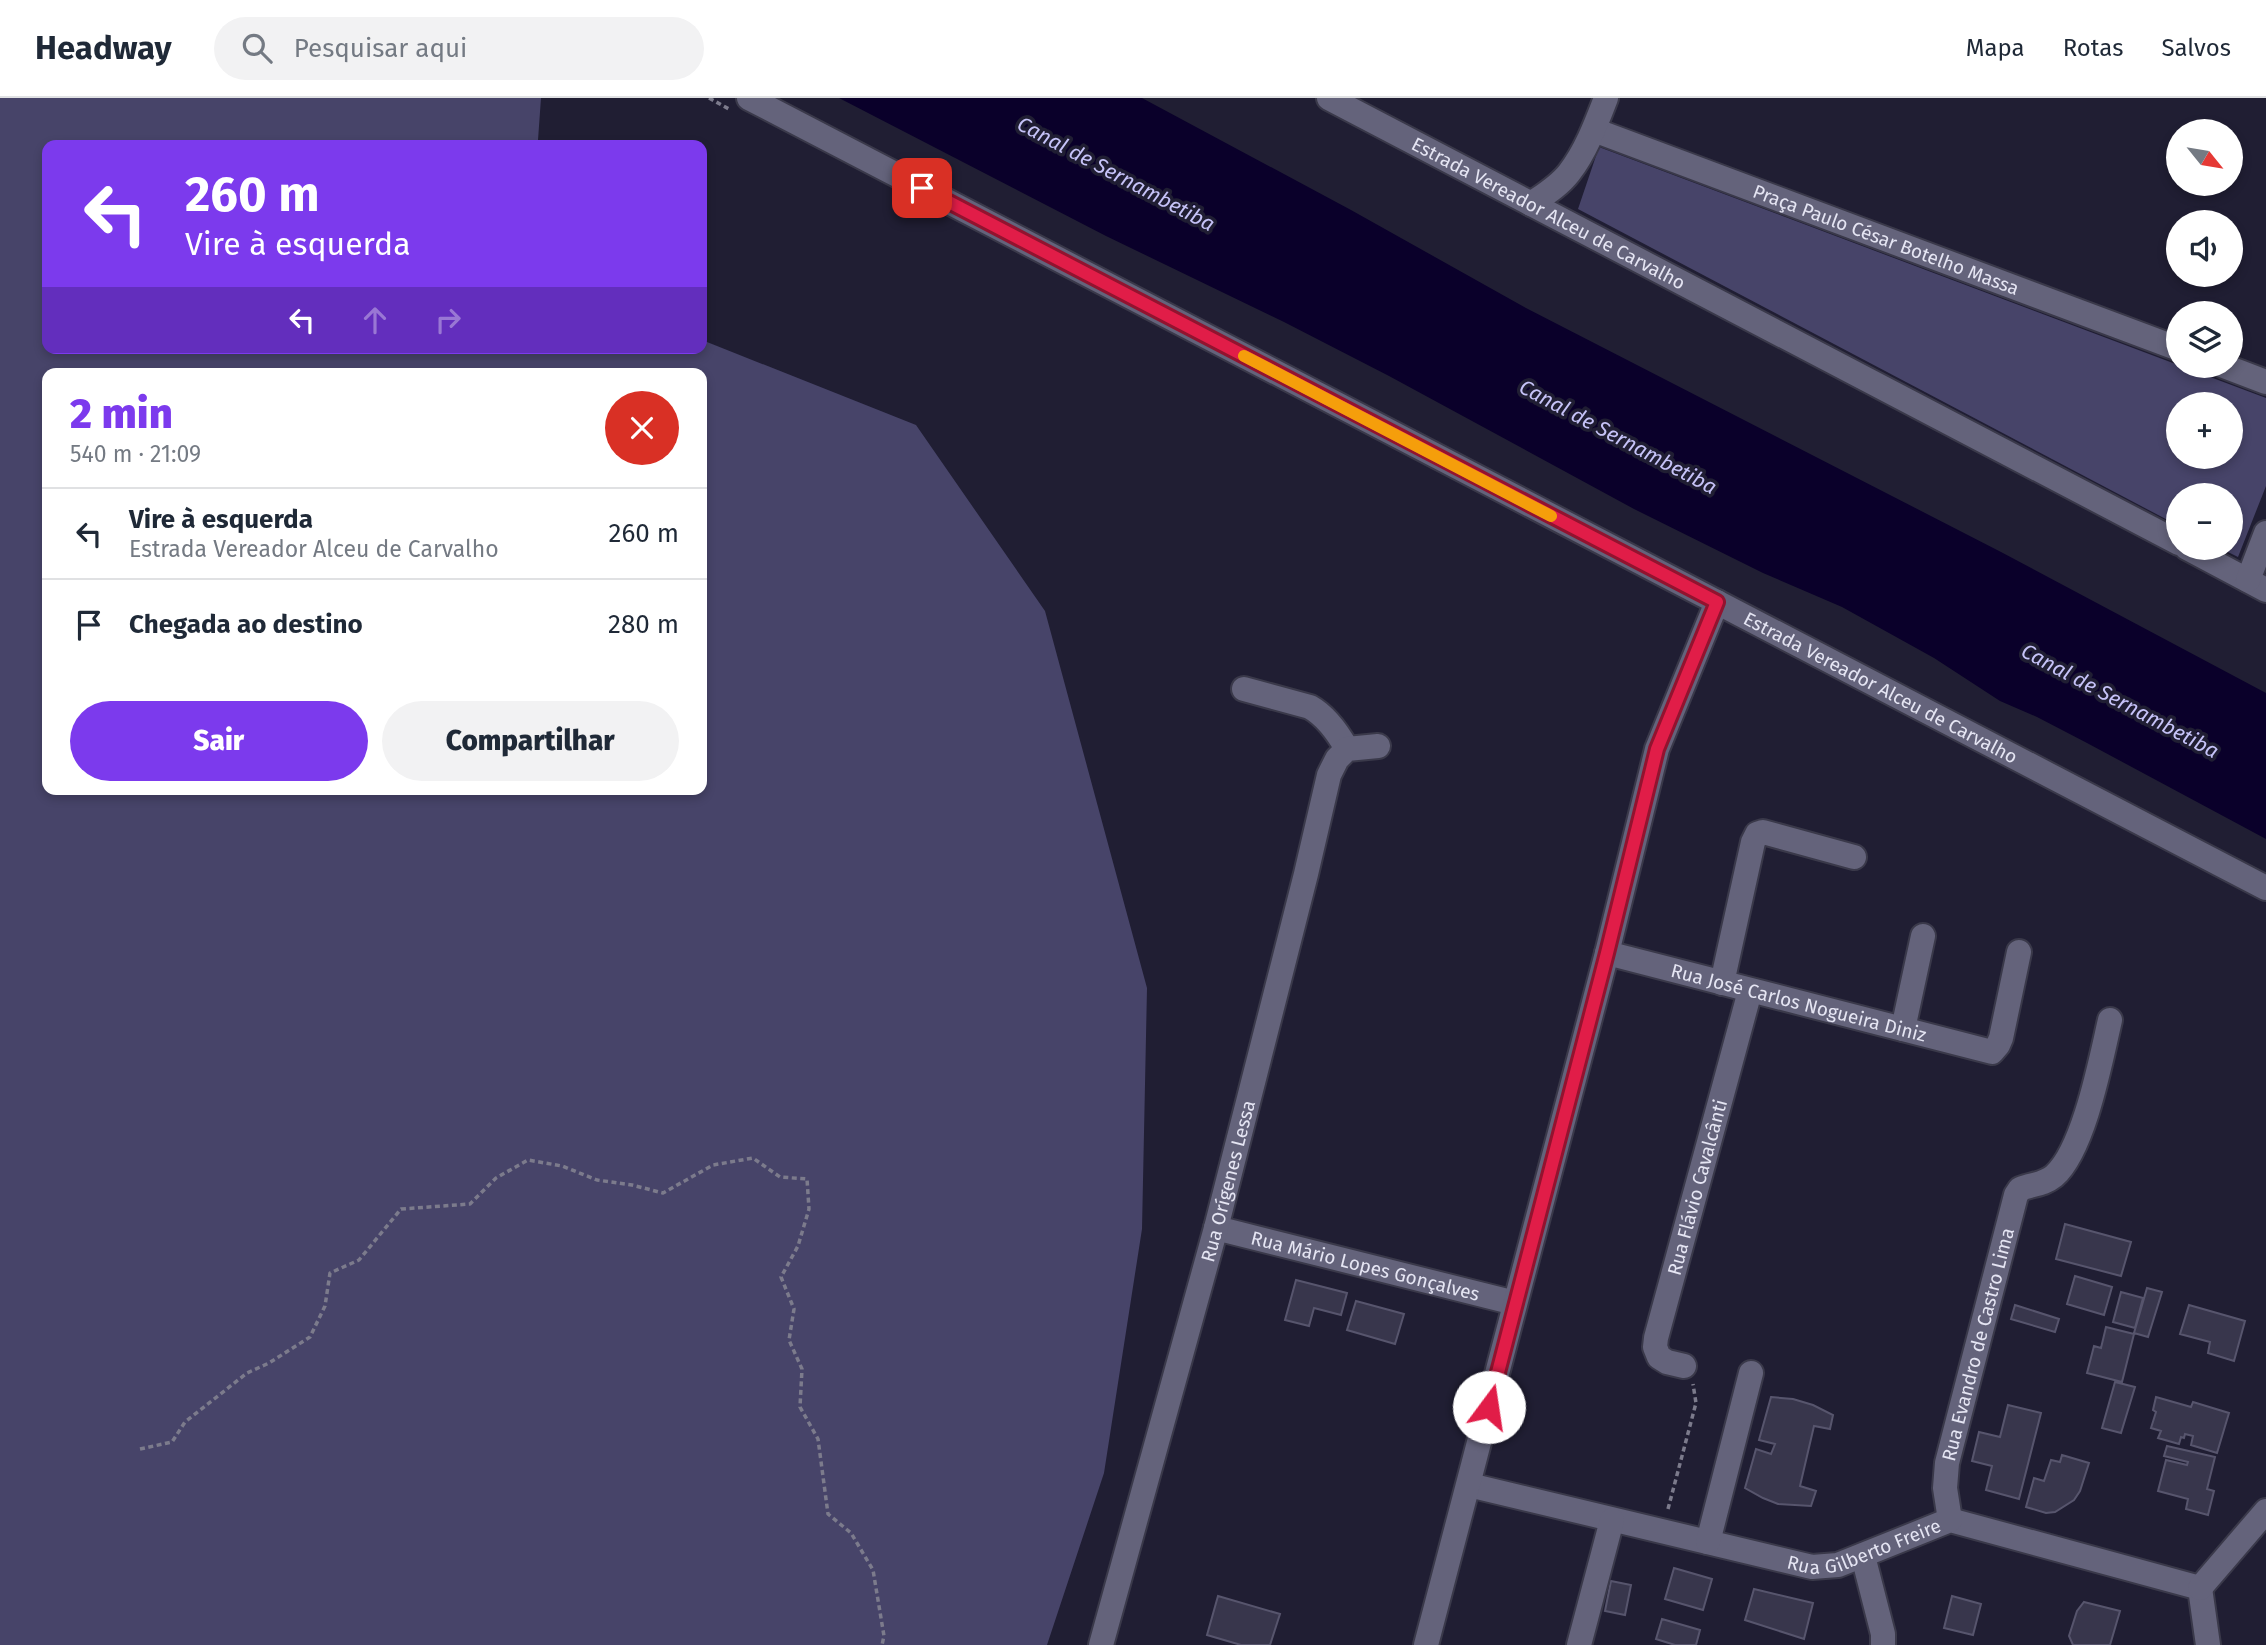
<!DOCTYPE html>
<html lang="pt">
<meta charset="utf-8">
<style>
:root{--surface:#fff;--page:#f2f2f3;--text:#1f2937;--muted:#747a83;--line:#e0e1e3;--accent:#7c3aed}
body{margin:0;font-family:"Fira Sans",sans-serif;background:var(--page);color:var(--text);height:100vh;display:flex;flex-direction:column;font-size:26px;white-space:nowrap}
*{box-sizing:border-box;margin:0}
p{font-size:23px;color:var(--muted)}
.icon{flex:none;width:38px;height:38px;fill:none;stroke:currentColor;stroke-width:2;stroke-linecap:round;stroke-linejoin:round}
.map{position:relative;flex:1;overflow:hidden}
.sheet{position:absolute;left:42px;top:270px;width:665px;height:427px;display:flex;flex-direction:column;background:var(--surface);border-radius:14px;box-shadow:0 4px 10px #0003}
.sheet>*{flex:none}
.hud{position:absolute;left:42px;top:42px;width:665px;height:214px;border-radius:14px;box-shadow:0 4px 10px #0003;background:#7c3aed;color:#fff;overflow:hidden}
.needle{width:46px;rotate:120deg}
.fabs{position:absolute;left:2166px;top:21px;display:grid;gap:14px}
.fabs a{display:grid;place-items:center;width:77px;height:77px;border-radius:50%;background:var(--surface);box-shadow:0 4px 10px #0003;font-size:35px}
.pin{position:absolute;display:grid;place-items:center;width:60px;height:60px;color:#fff;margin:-30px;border-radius:14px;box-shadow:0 4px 10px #0006}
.me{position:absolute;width:77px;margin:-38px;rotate:14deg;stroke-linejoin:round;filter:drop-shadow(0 0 5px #0008)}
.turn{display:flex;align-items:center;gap:24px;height:147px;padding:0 28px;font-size:32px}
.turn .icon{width:91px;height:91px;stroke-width:2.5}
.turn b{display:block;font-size:49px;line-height:60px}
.lanes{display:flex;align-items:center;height:66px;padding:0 28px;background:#0003;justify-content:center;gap:35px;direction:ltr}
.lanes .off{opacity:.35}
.round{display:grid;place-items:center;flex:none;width:74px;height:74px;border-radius:37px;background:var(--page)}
.overview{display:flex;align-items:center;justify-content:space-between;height:119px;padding:0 28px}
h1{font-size:42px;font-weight:800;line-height:52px;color:var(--accent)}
.action{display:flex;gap:14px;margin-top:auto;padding:14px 28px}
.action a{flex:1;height:80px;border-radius:42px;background:var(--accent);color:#fff;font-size:28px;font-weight:800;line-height:80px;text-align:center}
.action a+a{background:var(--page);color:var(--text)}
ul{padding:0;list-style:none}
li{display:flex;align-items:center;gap:21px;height:91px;padding:0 28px;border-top:2px solid var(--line)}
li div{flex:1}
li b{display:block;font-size:26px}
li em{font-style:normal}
header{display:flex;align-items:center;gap:42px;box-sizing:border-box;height:98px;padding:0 35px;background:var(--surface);border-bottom:2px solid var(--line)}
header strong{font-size:33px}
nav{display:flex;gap:38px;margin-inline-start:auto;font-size:24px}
.search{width:490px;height:63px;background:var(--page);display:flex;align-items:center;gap:18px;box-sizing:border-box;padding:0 24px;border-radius:38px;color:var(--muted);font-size:26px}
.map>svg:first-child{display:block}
.green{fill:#474469;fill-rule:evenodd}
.water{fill:#0a002a}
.building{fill:#38364c;stroke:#57556d;stroke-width:2}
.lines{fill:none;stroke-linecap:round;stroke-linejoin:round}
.minor-casing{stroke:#3a394a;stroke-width:28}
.path{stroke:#7c7b8c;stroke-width:3.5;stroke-dasharray:5 3.5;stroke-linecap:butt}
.minor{stroke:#64637b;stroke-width:24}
.route-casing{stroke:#92132f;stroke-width:18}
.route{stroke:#e11d48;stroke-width:12}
.slow{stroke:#f59e0b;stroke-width:12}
.labels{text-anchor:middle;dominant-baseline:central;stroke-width:7;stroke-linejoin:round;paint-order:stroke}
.street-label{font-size:19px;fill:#e5e5f3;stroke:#201e33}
.water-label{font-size:21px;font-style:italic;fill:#c6c3f8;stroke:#201e33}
</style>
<header>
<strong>Headway</strong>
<div class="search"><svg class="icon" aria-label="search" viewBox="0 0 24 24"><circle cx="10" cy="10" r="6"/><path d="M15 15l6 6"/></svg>Pesquisar aqui</div>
<nav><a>Mapa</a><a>Rotas</a><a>Salvos</a></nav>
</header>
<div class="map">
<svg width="2266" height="1547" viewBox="0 0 2266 1547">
<rect width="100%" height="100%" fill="#201e33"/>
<!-- green -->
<path class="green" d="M0,0H541L538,42L540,47H47V250H702V242L916,327L1045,513L1147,890L1142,1131L1104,1375L1047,1547H0ZM47,275H702V691H47Z
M1599,49L2266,300V388L2238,459L2220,450H2231V397H2179V428L1578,111ZM2179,306H2231V359H2179Z"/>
<!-- water -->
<path class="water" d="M839,0H1142L1351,112L1526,210L2001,454L2266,595V741L2087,645L2037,619L2000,603L1934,560L1842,509L1763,475L1634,411L1389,278L1284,224L1106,138Z"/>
<!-- building -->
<path class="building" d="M2065,1126L2131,1144L2121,1178L2056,1161Z
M2075,1178L2112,1189L2104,1217L2067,1206Z
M1296,1182L1347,1195L1341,1217L1314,1210L1309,1228L1285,1222Z
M2147,1190L2162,1194L2148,1239L2134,1235Z
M2121,1194L2143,1200L2135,1230L2113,1224Z
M1356,1203L1404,1216L1395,1246L1347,1232Z
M2015,1207L2059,1221L2055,1234L2011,1221Z
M2189,1207L2245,1223L2234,1263L2208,1255L2210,1244L2180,1236Z
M2106,1229L2134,1236L2122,1284L2087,1275L2094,1248L2101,1250Z
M2115,1284L2135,1289L2121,1335L2102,1330Z
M1771,1299L1793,1301L1813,1307L1833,1317L1830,1331L1814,1328L1800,1388L1816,1393L1811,1408L1778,1406L1763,1400L1745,1390L1756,1351L1771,1356L1775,1346L1759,1342Z
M2156,1299L2191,1309L2193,1304L2229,1315L2217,1355L2191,1347L2193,1338L2185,1336L2184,1340L2181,1339L2179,1346L2158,1340L2161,1333L2151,1330L2156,1314L2153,1312Z
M2008,1307L2041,1315L2019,1401L1986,1392L1992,1368L1972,1363L1979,1334L2000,1339Z
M2167,1348L2215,1359L2207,1391L2214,1393L2208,1417L2186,1411L2188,1401L2158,1393L2166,1362L2187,1367L2188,1364L2164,1358Z
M2062,1357L2089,1365L2080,1393L2074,1402L2055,1414L2046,1415L2026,1409L2034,1380L2044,1383L2051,1362L2060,1364Z
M1674,1470L1712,1481L1703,1512L1665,1501Z
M1611,1483L1631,1487L1625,1517L1605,1513Z
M1754,1491L1813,1505L1804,1541L1745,1522Z
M1218,1498L1280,1516L1270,1547H1241L1207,1537Z
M1952,1498L1981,1506L1973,1537L1944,1530Z
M2084,1504L2120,1513L2110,1547H2073L2069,1538L2077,1513Z
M1662,1521L1700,1532L1696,1547H1675L1656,1541Z"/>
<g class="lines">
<!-- minor casing -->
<g class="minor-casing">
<g id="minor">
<path id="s1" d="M749,0L2266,790"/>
<path id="s2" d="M1329,0L2179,445"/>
<path id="s3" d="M1594,32L2179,251"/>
<path d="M1531,106C1544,97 1559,88 1569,75C1586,53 1596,26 1606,0"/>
<path d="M2224,268L2266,284"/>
<path d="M2187,450L2266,492"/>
<path d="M2248,482L2266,435"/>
<path d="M1244,591L1310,609C1326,618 1338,635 1347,651"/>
<path id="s4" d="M1607,855L1992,954L1998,947L2001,940L2019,854"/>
<path d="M1722,885L1753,744L1757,736L1763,734L1854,759"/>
<path d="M1903,931L1923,838"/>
<path id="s5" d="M1216,1130L1515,1205"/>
<path id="s6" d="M1684,1268L1667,1264L1659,1259L1655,1249L1656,1240L1750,893"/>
<path id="s7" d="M1469,1387L1812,1469L1838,1467L1950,1422L2200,1490L2208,1547"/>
<path id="s8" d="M1950,1422L1945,1390L1947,1365L2016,1097L2020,1091C2032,1086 2043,1087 2054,1078C2084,1052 2101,961 2110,922"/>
<path d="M1708,1444L1751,1275"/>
<path d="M1863,1458L1883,1536V1547"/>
<path d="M2200,1490L2266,1413"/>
<path id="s9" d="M1101,1547L1216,1130L1306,776L1329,677L1337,661L1347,651L1378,648"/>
<path d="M1426,1547L1607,855L1657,651L1717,504"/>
<path d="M1579,1547L1612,1422"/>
</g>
</g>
<!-- path -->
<path class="path" d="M709,0L729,11
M140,1351L172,1344L185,1324L247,1275L269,1265L310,1239L325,1208L330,1175L359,1162L401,1111L470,1106L496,1080L528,1062L562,1068L597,1082L632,1087L663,1095L713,1067L753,1060L780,1079L807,1081L809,1111L798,1148L781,1179L794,1211L789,1242L802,1271L800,1309L818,1341L828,1416L851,1435L873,1472L884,1538L882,1547
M1668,1411L1696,1305L1693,1286"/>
<!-- minor -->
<use href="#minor" class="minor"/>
</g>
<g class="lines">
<!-- route casing -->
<g class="route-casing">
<path id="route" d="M922,90L1717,504L1657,651L1607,855L1489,1309"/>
</g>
<!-- route -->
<use href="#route" class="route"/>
<!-- slow -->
<path class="slow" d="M1244,258L1551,418"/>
</g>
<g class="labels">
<!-- street labels -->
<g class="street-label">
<text stroke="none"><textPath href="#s2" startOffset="248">Estrada Vereador Alceu de Carvalho</textPath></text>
<text stroke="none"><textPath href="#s3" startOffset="312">Praça Paulo César Botelho Massa</textPath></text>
<text stroke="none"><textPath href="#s1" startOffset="1276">Estrada Vereador Alceu de Carvalho</textPath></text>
<text stroke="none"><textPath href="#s4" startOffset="198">Rua José Carlos Nogueira Diniz</textPath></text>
<text stroke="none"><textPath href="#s9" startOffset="481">Rua Orígenes Lessa</textPath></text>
<text stroke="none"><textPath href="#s6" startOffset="203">Rua Flávio Cavalcânti</textPath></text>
<text stroke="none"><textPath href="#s5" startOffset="154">Rua Mário Lopes Gonçalves</textPath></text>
<text stroke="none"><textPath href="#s8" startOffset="180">Rua Evandro de Castro Lima</textPath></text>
<text stroke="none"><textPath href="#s7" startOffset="408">Rua Gilberto Freire</textPath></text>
</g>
<!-- water labels -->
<g class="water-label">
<text transform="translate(1116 76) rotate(28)">Canal de Sernambetiba</text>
<text transform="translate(1618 339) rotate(28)">Canal de Sernambetiba</text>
<text transform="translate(2120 603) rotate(28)">Canal de Sernambetiba</text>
</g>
</g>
</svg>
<div class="fabs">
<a><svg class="needle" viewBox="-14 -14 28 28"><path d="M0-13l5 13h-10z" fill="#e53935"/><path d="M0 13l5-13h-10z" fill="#747a83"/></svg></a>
<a><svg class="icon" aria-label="sound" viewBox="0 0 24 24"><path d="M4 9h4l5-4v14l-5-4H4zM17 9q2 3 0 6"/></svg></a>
<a><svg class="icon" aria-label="layers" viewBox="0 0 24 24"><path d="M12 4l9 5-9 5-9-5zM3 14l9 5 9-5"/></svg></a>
<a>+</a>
<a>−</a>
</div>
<div class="pin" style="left:922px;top:90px;background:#d93025"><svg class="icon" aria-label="arrive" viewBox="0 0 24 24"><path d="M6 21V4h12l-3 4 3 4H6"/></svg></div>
<svg class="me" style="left:1489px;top:1309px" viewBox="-20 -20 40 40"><circle r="19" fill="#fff"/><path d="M0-13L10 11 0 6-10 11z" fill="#e11d48"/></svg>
<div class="hud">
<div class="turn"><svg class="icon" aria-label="left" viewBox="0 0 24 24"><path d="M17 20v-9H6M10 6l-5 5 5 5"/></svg><div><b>260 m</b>Vire à esquerda</div></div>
<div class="lanes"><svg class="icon" aria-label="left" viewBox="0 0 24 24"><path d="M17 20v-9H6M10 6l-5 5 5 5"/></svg><svg class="icon off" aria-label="ahead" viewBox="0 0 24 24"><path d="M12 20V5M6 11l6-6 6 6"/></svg><svg class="icon off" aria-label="right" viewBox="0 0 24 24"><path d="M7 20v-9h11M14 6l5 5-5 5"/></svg></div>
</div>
<section class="sheet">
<div class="overview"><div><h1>2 min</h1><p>540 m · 21:09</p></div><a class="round" style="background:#d93025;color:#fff"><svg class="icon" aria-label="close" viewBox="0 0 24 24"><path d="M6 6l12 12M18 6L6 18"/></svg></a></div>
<ul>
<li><svg class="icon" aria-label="left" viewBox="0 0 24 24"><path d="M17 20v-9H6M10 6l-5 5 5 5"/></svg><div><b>Vire à esquerda</b><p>Estrada Vereador Alceu de Carvalho</p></div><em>260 m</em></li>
<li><svg class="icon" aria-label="arrive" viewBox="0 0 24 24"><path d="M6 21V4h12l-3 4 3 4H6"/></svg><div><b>Chegada ao destino</b></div><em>280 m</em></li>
</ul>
<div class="action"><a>Sair</a><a>Compartilhar</a></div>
</section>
</div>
